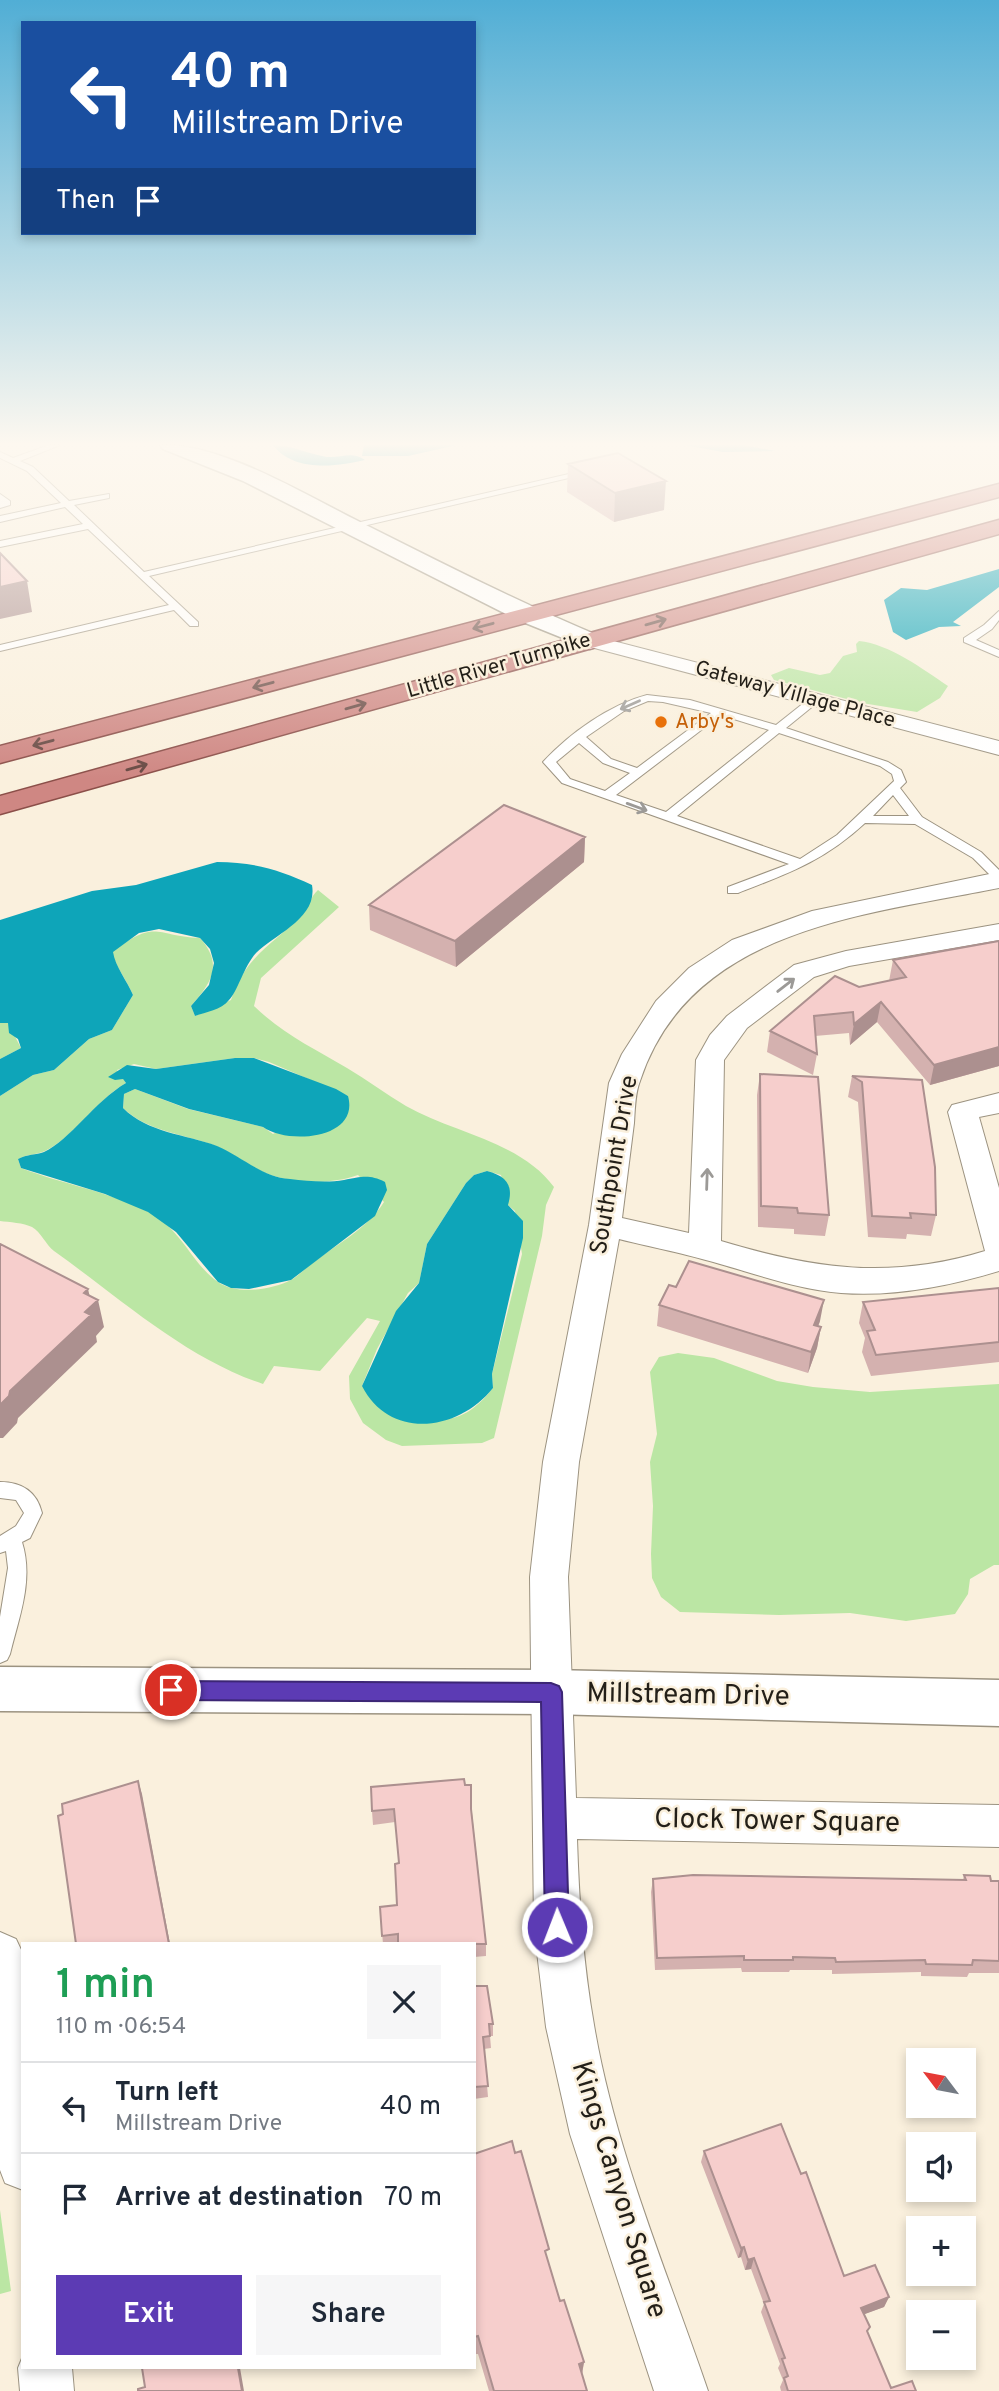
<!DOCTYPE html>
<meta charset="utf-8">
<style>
:root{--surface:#fff;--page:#f6f6f7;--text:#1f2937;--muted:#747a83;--line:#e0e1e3;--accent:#5c3bb4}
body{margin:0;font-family:Overpass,sans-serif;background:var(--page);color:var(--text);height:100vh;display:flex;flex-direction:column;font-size:26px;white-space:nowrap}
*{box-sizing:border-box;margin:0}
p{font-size:23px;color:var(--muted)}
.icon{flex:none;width:38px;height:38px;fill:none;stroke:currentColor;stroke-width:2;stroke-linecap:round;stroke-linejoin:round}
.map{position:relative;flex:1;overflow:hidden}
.side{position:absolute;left:21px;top:1942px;width:455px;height:427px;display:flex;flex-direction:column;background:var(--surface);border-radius:0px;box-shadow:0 4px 10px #0003}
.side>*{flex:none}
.top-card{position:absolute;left:21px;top:21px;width:455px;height:214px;border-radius:0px;box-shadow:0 4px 10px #0003;background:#1a4fa0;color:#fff;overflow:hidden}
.needle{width:46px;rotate:302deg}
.controls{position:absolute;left:906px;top:2048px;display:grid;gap:14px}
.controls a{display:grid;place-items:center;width:70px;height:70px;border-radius:0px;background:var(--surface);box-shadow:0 4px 10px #0003;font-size:35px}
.pin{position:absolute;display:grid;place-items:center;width:60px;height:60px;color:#fff;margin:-30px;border:4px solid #fff;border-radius:50%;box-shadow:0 2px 7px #0007}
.me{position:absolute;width:77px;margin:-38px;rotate:359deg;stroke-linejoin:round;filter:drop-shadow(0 0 5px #0008)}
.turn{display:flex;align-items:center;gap:24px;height:147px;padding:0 35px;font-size:32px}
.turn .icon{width:91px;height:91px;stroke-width:2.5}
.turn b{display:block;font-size:49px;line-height:60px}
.then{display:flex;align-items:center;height:66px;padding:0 35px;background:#0003;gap:14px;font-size:26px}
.round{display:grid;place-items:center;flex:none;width:74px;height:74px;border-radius:0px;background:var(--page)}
.summary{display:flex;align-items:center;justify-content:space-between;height:119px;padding:0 35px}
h1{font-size:42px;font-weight:600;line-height:52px;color:#1e9e55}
.action{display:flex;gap:14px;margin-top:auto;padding:14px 35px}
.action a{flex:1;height:80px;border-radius:0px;background:var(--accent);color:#fff;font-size:28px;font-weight:600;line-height:80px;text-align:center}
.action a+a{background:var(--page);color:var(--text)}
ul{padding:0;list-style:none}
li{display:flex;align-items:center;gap:21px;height:91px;padding:0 35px;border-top:2px solid var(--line)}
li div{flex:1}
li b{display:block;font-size:26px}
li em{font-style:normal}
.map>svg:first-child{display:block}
.green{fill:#bbe6a4;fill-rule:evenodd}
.water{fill:#0ea5b9}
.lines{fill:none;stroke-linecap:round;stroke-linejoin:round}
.service-casing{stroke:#9c9381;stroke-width:2}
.minor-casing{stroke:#9c9381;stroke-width:2}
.tertiary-casing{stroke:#9c9381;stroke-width:3}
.trunk-casing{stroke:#8b4f49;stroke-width:3}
.service{fill:#fff;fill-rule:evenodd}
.minor{fill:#fff;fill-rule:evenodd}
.tertiary{fill:#fff;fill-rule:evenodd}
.trunk{fill:#cf8783;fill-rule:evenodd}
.wall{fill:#d4b1af}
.shaded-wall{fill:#ac908f}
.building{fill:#f6cecc;stroke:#ac908f;stroke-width:2}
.oneway{stroke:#684943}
.oneway2{stroke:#9c9a97}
.route{fill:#5c3bb4;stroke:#3c2675;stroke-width:2}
.food-dot{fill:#e8710a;stroke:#faf0dd;stroke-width:2.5}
.labels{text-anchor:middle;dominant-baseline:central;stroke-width:5;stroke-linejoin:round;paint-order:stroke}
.far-street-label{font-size:21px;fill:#231f18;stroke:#faf0dd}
.far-food-label{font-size:21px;fill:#c56008;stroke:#faf0dd;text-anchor:start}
.street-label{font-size:24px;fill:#231f18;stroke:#faf0dd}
.near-street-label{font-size:28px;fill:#231f18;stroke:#faf0dd}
</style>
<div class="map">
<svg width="999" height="2391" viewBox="0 0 999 2391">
<rect width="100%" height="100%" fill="#faf0dd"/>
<!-- green -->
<path class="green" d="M859,641C889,644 923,669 948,686L940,698L917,712L862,703L774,680L771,675L789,668L820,675L830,673L843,656L857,652L856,644Z
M318,890L339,907L261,978L254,1006C284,1035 312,1047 347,1068C367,1080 386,1094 406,1106C453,1133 520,1141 554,1187L546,1205L542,1236L494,1438L482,1443L402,1446L386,1440L363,1423L350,1399L349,1376L380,1321L367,1318L320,1371L274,1366L263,1384C185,1358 120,1298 54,1251C46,1245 41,1232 32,1227C24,1223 9,1222 0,1221V1096L33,1075L54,1070L89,1039L112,1030L133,995C127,980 115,966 112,952C157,918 154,936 200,938C224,965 211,983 191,1006L195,1016L231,1000C246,954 274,945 303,913C310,906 310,897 318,890ZM235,1058H254L269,1062L348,1096L273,1134L263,1127L188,1109L135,1089L124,1094L123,1108C148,1132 185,1134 216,1146C232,1153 247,1164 263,1172C290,1184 331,1185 358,1175L384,1202C367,1229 337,1244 311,1264C305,1269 298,1276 291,1280C272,1290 236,1295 218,1282C190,1262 183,1230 147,1211C107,1191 62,1184 21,1168L18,1159C27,1154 36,1155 45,1151C73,1138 95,1101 126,1083L117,1070L134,1064L156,1069ZM487,1171L501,1175L508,1205L515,1211L522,1254L492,1374L493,1388C448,1445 416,1411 362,1386L377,1349L408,1293L419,1283L427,1244L466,1183L474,1175Z
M0,1023H8L21,1048L0,1059Z
M678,1353L714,1358L777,1381L813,1387L870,1392L999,1384V1565H994L970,1579L968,1594L955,1614L906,1621L850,1613L779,1615L680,1612L661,1597L652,1578L651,1554L653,1506L650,1462L657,1434L650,1372L659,1357Z
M0,2210L11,2291L0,2294Z"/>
<!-- water -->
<path class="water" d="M273,445C293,445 307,454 327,457C342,458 352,451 365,460C336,467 293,472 273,445Z
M364,445H457L408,456H362Z
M684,445H743L775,451L723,452Z
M999,569V587L953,622L961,626L939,627L906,640L893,632L884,600L901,588L927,590Z
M217,862C253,862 280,870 312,885C318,918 275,934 256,953C244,966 238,991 229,1000C221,1010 206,1012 195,1016L191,1006L209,985L214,963L210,949L200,938L159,929L139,933L113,952C115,966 127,981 133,995L112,1030L89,1039L54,1070L33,1075L0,1096V1059L21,1048L18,1039L9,1033L8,1023H0V920L92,891L136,885Z
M235,1058H254L336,1089L348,1096C360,1139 288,1145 263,1127L189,1109L135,1089L124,1094L123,1108C148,1133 185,1134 217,1146C241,1156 262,1177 290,1179C307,1181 327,1183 344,1180C361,1177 369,1174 385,1182L387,1190L375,1216L291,1280L249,1289L231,1288L218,1282L176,1232L148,1212L105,1194L21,1168L18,1159C27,1154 36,1155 44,1152C70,1140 95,1101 126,1083L123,1079L115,1080L108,1077L127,1065L156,1069Z
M487,1171C506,1176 514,1185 508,1205L523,1221V1238L492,1374L493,1388C459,1431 390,1441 362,1386L396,1311L419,1283L427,1244L466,1183L474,1175Z"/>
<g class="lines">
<!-- service casing -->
<g class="service-casing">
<path id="service" d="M49,445H60L20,461L33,467L69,501L109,494V498L74,505L144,572L586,470L590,473L149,576L198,622V626H190L174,610L0,651V645L169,605L88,529L0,547V541L83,524L65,507L0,522V516L61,503L27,471L0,458V452L13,458Z
M0,494L10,501V505L0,508Z
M999,611V620L992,629L976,640L999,650V657L964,642V638L984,625Z
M647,695L690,700L776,725L810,698H818V702L786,728L888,762L901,770L906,782L900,788L922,817L981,852L999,870V881L995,880L973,858L915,824L865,823C824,861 789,873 738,893H728V887L789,864L562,783L543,762C570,733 609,705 647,695ZM648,701L663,702L711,713L637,768L611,759L586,737L624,711ZM721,715L769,730L666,812L616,795ZM779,733L880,766L892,774L894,781L837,835L800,859L677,816ZM579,743L603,763L630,773L605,791L570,779L556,762ZM893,795L909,816H873Z
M0,1482C22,1482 37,1492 42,1513L30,1538L22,1542C34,1580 19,1617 10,1654L7,1660L0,1663V1617L8,1568L6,1551L0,1553V1536L16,1526L24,1513L16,1500L0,1498Z"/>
</g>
<!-- minor casing -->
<g class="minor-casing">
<path id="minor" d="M590,635L999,741V755L583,645L580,641L583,637Z
M999,872V888C866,915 690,928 640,1081C635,1093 635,1109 634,1123C630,1154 626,1186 622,1218L689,1233L696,1060L710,1035L727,1016L794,965L846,951L999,924V940L849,966L814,977L747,1028L724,1060L721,1241C814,1269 890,1280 985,1251L948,1112L952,1105L999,1093V1113L979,1117L999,1188V1271C950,1286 893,1297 841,1293C793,1289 748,1271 702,1259C674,1251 646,1246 619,1239L579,1462L568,1577L576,1798L999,1805V1847L577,1839C579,1902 583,1963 594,2025C615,2150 667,2271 708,2391H654L570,2134L546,2027L534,1927L530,1577L543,1462L589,1225L609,1083L622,1054L656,1001L689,968L732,940L812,911Z
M0,1932L16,1939L23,1954V2190L5,2183L0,2170Z
M23,2356V2368H72L74,2391H20L18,2368Z"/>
</g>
<!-- tertiary casing -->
<g class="tertiary-casing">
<path id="tertiary" d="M160,445C220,442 307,496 362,523C440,562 518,602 599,636L603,641L599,646L590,649L518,620L243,481L163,449Z
M0,1667L551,1670L999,1680V1726L551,1714L0,1711Z"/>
</g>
<!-- trunk casing -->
<g class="trunk-casing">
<path id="trunk" d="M999,484V497L0,763V746Z
M999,520V534L0,814V796Z"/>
</g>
<!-- service -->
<use href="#service" class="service"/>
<!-- minor -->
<use href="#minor" class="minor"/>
<!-- tertiary -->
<use href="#tertiary" class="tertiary"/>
<!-- trunk -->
<use href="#trunk" class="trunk"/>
</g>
<!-- wall -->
<path class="wall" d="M568,464L664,510L614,522L567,492Z
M585,837L584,862L456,967L370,930L369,905Z
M999,941V1066L930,1085L877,1022L850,1045L849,1033L815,1036L817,1054L813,1075L767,1052L770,1031L859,987L889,981L893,960Z
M760,1074L829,1215L825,1236L794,1234V1229L758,1227L757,1095Z
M852,1076L922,1080L936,1215L931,1236L907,1234L906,1239L868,1237L858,1102L848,1097Z
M999,1288V1362L871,1376L862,1352L865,1338L859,1323L863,1302Z
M659,1305L820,1321L818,1327H821L817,1348L808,1373L657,1326Z
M465,1785L472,1813L486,1944V1956L474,1957V1944H383L380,1907L397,1905L399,1863L395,1822L373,1825L372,1811Z
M964,1875L991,1881H999V1973H969L967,1977L921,1976V1972L832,1974V1970H790L789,1972H742L741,1968L655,1970L651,1892L653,1879L963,1880Z
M474,1986L493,2024V2036H490L491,2048L484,2049L488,2097L474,2099Z
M704,2151L801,2174L844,2276L889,2297L884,2307L864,2314L867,2332L891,2388L916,2391H781L780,2387L783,2380L778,2368L780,2364L761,2312L764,2304L751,2269L745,2270L741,2257L738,2258L701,2162Z
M474,2154L548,2261L560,2301L584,2362L582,2375L587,2391H489L478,2354H474Z"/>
<!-- shaded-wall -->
<path class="shaded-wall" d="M666,481L664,510L614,522L615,493Z
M27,581L32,612L0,619V587Z
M585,837L584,862L456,967L455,941Z
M881,1002L877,1022L850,1045L854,1024Z
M999,1047V1066L930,1085L934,1065Z
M88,1289L92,1306L98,1300L104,1327L96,1336L97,1342L18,1418L17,1423L3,1438H0V1405L84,1293Z
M824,1300L820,1321L810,1346L814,1325Z
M821,1327L817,1348L808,1373L811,1352Z
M138,1781L142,1794L170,1944H169Z
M744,2247L741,2257L738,2258L741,2248Z
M754,2258L751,2269L745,2270L748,2260Z
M889,2297L884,2307L857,2317L861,2308Z
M584,2362L581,2379L579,2364Z
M238,2368H241H240L244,2391H242Z"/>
<!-- building -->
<path class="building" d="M618,453L666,481L615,493L568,464Z
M0,553L27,581L0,587Z
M504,805L585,837L455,941L369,905Z
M999,941V1047L934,1065L881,1002L854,1024L853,1012L814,1016L817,1054L770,1031L835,976L859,987L906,977L893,960Z
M760,1074L818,1077L829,1215L798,1213L797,1208L761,1206Z
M852,1076L922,1080L935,1167L936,1215L910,1213L911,1218L872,1216L862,1082Z
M0,1244L88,1289L84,1293L98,1300L85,1312L91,1315L10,1391L9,1396L0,1405Z
M689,1261L824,1300L814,1325L821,1327L811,1352L659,1305L669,1285L676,1287Z
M999,1288V1342L876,1355L867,1331L875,1330L863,1302Z
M464,1779L465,1785H471V1809L486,1944H398V1934L382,1936L380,1907L397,1905L395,1864L399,1863L394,1809L372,1811L371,1787Z
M138,1781L169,1944H76L58,1816L63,1814L62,1804Z
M693,1875L966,1880L964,1875L990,1876L991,1881H999V1961L973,1960L972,1965L926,1964L925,1960L836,1962L835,1958L793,1957V1960H744V1956L657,1958L653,1879Z
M474,1986H487L493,2024H489L490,2036L483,2037L488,2086L474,2087Z
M781,2124L801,2174L806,2172L844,2276L875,2265L889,2297L861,2308L870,2327L867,2331L891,2388L912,2381L916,2391H788L784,2378L788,2376L782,2359L785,2358L764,2302L770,2301L754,2258L748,2260L744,2247L741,2248L704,2151Z
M512,2141L515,2153L521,2151L549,2249L545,2251L560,2301L564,2300L584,2362L579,2364L587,2391H494L478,2336L474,2337V2154Z
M142,2368H238L242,2391H138V2389L145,2387Z"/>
<!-- one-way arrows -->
<defs><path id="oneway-shaft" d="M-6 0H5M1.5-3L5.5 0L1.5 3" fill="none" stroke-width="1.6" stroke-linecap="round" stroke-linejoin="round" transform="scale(1.75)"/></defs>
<g class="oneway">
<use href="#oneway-shaft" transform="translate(656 622) rotate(-16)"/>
<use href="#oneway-shaft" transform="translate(483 626) rotate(165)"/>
<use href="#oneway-shaft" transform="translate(263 685) rotate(165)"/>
<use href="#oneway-shaft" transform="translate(356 706) rotate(-16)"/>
<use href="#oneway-shaft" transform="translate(43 743) rotate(165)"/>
<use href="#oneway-shaft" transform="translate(137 767) rotate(-16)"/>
</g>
<g class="oneway2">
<use href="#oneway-shaft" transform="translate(630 705) rotate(156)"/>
<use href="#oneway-shaft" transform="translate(637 807) rotate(20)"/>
<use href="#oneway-shaft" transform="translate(786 985) rotate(-38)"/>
<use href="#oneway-shaft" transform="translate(707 1179) rotate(-88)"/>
</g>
<!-- sky -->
<linearGradient id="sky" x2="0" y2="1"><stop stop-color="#51aed5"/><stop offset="0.57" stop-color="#fdf8f0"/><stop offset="1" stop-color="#fdf8f0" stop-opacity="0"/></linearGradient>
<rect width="999" height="779" fill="url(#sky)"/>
<!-- route -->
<path class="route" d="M171,1681L551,1683L559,1686L562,1692L569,1927L565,1935L557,1938L549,1935L545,1927L541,1702L171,1700L164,1697L161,1690L164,1684Z"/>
<!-- markers -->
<circle class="food-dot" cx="661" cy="722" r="7"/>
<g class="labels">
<!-- far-street labels -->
<g class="far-street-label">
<text transform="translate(499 666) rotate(-16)">Little River Turnpike</text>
<text transform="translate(795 695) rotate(15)">Gateway Village Place</text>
</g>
<!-- far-food labels -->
<g class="far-food-label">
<text x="675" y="722">Arby's</text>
</g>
<!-- street labels -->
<g class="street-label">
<text transform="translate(615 1165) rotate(-80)">Southpoint Drive</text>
</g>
<!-- near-street labels -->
<g class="near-street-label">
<text transform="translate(688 1696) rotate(1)">Millstream Drive</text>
<text transform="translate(777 1822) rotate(1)">Clock Tower Square</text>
<text transform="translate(618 2190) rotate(73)">Kings Canyon Square</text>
</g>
</g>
</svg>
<div class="controls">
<a><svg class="needle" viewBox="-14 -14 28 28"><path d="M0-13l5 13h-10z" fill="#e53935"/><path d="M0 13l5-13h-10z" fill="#747a83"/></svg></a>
<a><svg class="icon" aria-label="sound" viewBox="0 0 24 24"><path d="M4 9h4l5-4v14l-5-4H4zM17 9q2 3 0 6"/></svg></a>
<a>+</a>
<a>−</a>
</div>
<div class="pin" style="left:171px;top:1690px;background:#d93025"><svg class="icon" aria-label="arrive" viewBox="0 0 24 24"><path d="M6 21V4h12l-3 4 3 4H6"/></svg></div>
<svg class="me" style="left:557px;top:1927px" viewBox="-20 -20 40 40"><circle r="17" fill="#5c3bb4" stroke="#fff" stroke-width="3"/><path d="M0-11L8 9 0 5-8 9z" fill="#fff"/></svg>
<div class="top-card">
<div class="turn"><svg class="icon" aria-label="left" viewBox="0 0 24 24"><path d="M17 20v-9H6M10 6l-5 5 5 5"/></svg><div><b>40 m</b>Millstream Drive</div></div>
<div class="then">Then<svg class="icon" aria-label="arrive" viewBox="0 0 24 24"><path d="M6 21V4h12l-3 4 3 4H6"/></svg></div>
</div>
<section class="side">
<div class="summary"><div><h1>1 min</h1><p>110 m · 06:54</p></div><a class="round"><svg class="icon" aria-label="close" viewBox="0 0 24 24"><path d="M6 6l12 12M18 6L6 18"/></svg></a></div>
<ul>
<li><svg class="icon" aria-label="left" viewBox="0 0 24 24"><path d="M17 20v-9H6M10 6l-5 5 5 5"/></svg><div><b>Turn left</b><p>Millstream Drive</p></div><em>40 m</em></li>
<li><svg class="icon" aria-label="arrive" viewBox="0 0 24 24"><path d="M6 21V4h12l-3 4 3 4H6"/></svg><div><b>Arrive at destination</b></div><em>70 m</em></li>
</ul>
<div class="action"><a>Exit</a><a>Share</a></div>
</section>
</div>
